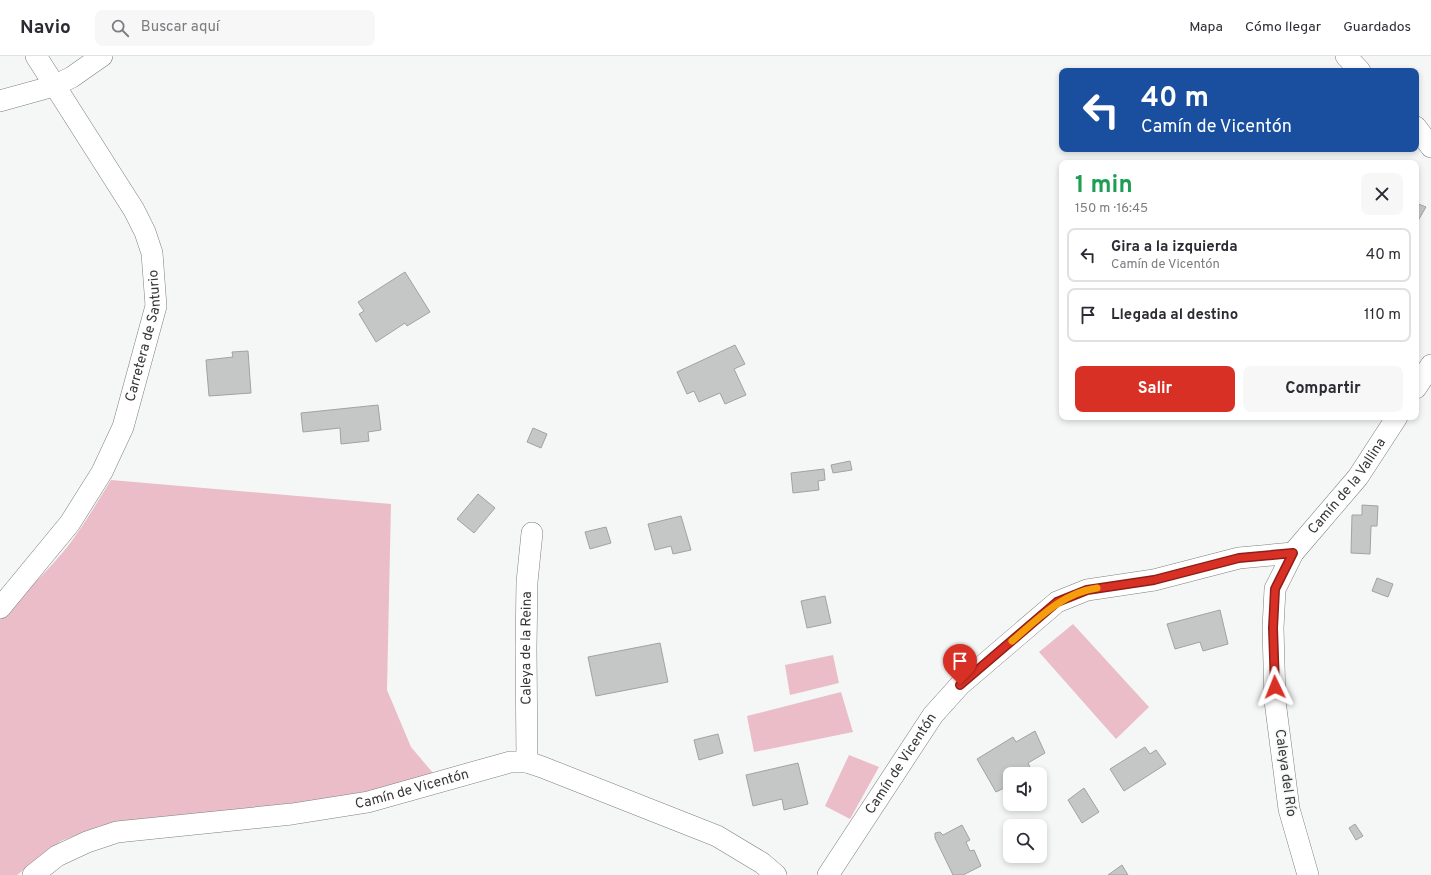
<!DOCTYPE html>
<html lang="es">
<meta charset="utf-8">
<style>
:root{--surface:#fff;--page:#f7f7f7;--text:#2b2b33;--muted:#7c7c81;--line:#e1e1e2;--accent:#d93025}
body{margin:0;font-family:Overpass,sans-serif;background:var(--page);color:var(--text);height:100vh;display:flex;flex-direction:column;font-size:15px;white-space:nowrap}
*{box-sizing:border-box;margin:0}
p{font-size:13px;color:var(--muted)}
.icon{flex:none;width:22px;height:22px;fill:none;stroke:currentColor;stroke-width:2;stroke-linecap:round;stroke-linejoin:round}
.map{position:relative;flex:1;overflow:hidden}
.drawer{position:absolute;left:1059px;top:104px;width:360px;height:260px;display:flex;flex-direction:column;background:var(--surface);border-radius:8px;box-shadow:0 2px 6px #0003}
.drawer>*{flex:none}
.hud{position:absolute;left:1059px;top:12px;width:360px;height:84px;border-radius:8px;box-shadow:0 2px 6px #0003;background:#1a4fa0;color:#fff;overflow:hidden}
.controls{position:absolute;left:1003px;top:711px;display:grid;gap:8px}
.controls a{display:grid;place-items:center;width:44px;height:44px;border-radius:8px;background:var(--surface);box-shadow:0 2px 6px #0003;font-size:20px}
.pin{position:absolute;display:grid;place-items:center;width:34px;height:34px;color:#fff;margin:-41px -17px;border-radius:50% 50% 50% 0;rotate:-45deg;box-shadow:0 0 4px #0007}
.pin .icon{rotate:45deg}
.me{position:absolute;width:44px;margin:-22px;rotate:358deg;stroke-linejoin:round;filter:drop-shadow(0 0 3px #0008)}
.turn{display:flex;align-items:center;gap:14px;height:84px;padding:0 16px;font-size:18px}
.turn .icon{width:52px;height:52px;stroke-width:2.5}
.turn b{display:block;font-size:28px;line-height:34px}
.round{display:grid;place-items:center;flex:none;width:42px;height:42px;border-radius:8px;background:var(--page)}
.overview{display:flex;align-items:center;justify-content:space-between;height:68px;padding:0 16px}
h1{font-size:24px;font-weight:700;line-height:30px;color:#1e9e55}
.action{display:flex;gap:8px;margin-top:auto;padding:8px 16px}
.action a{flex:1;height:46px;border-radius:8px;background:var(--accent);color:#fff;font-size:16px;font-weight:700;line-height:46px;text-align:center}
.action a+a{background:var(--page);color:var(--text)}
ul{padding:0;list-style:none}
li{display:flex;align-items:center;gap:12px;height:54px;margin:0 8px 6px;padding:0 8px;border:2px solid var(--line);border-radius:8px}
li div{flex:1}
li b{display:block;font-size:15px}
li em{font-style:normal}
header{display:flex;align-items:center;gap:24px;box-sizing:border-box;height:56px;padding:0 20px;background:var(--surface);border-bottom:1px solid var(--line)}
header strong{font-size:19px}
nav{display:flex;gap:22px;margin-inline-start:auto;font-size:14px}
.search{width:280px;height:36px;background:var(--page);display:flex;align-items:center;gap:10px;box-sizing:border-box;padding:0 14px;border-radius:8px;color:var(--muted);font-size:15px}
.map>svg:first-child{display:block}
.green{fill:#eabdc9}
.building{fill:#c4c7c5;stroke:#a0a3a1}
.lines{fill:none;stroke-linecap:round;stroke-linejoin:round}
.street-casing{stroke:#7d807e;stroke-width:22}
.street{stroke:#fff;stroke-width:21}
.route-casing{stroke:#8d1f18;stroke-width:10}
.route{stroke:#d93025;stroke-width:7}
.slow{stroke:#f59e0b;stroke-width:7}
.labels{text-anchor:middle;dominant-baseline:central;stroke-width:3;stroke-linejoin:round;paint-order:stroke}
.street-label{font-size:14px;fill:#363736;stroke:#f4f7f5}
</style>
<header>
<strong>Navio</strong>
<div class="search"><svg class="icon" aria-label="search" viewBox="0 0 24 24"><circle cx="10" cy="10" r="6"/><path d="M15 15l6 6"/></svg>Buscar aquí</div>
<nav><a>Mapa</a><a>Cómo llegar</a><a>Guardados</a></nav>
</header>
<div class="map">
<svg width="1431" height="819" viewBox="0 0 1431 819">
<rect width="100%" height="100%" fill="#f4f7f5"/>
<!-- green -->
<path class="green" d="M111,424L391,448L387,634L411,691L433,717L396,729L325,744L100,770L61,785L17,819H0V563C18,541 39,524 57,503C78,480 94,451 111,424Z
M1073,568L1149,651L1116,683L1039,596Z
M833,599L839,627L790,639L785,609Z
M841,636L853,676L754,696L747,660Z
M849,699L879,711L850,763L825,750Z"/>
<!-- building -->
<path class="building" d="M1416,147L1426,151L1416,168Z
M405,216L430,256L407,270L405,267L376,286L359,258L364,255L358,246Z
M735,289L745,308L734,313L746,339L725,348L720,337L699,346L694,335L687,338L677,316Z
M248,295L251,337L209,340L206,304L233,301L232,296Z
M378,349L381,374L368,376L369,385L341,388L340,372L303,376L301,357Z
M533,372L547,378L541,392L527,386Z
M850,405L852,414L833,417L831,409Z
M824,413L825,424L818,425L819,434L793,437L791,417Z
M478,438L495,452L474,477L457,463Z
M1362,449L1378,450L1377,470H1371L1370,498L1351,497L1352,459H1362Z
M681,460L691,494L673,498L671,490L655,494L648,468Z
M606,471L611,487L590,493L585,476Z
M1377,522L1393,528L1388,541L1372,535Z
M825,540L831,567L807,572L801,545Z
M1220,554L1228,588L1203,595L1200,586L1175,593L1167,568Z
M660,587L668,626L596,640L588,601Z
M1035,675L1045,697L1028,707L1031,713L1021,718H1010V729L996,736L977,703L1013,681L1016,686Z
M718,678L723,697L699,704L694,684Z
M1145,691L1150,698L1156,694L1166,708L1124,735L1110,713Z
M798,707L808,748L784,754L782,743L753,750L746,719Z
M1084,732L1099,756L1082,767L1068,744Z
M1355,768L1363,780L1356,784L1349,772Z
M962,769L970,784L966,786L970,795L974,794L981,810L963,819H953L935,782V777L940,776L943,779Z
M1122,809L1128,819H1108Z"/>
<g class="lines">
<!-- street casing -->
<g class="street-casing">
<g id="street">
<path d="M1346,0L1360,15"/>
<path d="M0,45L54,30L72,21L102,0"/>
<path d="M1416,71L1431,91"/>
<path d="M1416,332L1431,309"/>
<path id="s1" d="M0,552L70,467L102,416L123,371L156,250L152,197L145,176L134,154L36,0"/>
<path id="s2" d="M527,706L526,592L527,526L532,477"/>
<path id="s3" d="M33,819L57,800L87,786L117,776L292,758L368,746L510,706H527L542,711L717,780L762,807L776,819"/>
<path id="s4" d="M828,819L933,659L960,629L1057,546L1087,534L1154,524L1239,502L1293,497"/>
<path id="s5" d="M1308,819L1289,753L1275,645L1273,572L1275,533L1293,497L1358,421L1397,361"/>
</g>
</g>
<!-- street -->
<use href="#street" class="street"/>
</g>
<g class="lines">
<!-- route casing -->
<g class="route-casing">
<path id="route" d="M960,629L1057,546L1087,534L1154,524L1239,502L1293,497L1275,533L1273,572L1275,631"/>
</g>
<!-- route -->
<use href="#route" class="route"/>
<!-- slow -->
<path class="slow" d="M1012,585C1038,563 1062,537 1097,532"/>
</g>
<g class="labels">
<!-- street labels -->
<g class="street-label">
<text stroke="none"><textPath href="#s1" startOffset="314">Carretera de Santurio</textPath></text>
<text stroke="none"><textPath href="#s5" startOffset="416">Camín de la Vallina</textPath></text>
<text stroke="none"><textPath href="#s2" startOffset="114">Caleya de la Reina</textPath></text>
<text stroke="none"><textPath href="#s4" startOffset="133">Camín de Vicentón</textPath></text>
<text transform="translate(1285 717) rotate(82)">Caleya del Río</text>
<text stroke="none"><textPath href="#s3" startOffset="394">Camín de Vicentón</textPath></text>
</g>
</g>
</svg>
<div class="controls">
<a><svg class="icon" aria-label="sound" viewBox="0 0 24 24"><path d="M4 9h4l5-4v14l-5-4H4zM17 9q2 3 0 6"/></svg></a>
<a><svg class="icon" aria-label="search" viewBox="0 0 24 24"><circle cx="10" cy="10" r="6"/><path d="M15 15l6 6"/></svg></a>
</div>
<div class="pin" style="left:960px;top:629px;background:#d93025"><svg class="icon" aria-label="arrive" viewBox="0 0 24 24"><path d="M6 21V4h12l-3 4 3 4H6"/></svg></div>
<svg class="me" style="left:1275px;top:631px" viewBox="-20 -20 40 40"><path d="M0-17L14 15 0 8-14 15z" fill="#d93025" stroke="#fff" stroke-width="4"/></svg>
<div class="hud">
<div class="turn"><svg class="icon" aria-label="left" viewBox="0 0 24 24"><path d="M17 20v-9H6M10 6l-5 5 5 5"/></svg><div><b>40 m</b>Camín de Vicentón</div></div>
</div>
<section class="drawer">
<div class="overview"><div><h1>1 min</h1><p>150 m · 16:45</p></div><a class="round"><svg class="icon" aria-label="close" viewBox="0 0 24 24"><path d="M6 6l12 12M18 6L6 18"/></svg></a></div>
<ul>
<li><svg class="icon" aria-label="left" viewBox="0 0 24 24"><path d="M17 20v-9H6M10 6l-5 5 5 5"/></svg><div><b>Gira a la izquierda</b><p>Camín de Vicentón</p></div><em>40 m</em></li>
<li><svg class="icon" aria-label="arrive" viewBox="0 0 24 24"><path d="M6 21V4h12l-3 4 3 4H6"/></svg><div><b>Llegada al destino</b></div><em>110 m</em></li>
</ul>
<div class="action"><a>Salir</a><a>Compartir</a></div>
</section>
</div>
